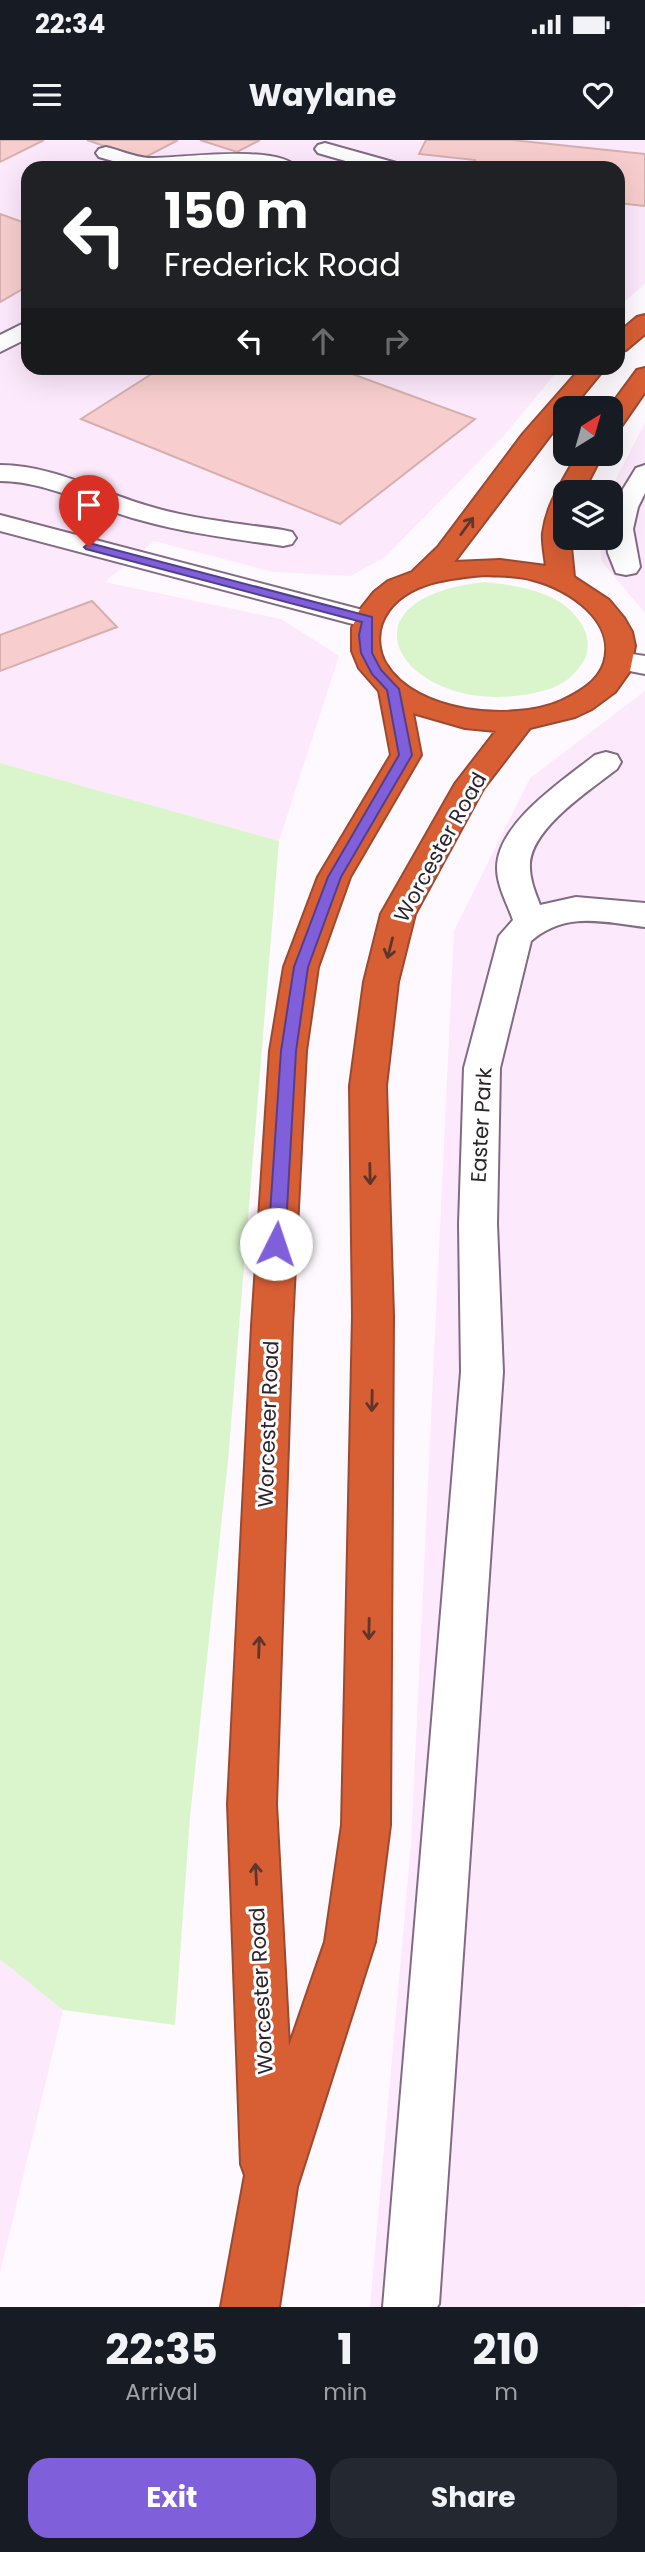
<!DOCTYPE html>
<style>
:root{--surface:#171b24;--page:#242831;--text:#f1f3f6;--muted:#9ea1a6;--accent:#8060da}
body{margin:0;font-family:Poppins,sans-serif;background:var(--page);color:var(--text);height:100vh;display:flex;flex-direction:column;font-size:26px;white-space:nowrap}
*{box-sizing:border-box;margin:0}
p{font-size:23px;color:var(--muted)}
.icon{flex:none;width:38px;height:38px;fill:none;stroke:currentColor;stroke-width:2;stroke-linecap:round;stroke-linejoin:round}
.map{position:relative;height:2167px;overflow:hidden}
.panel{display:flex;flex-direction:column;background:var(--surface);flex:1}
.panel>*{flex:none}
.top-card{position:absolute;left:21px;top:21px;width:604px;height:214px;border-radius:21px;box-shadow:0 7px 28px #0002;background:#202124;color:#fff;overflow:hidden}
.needle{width:46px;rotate:37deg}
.tools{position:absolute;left:553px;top:256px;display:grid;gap:14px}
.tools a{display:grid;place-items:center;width:70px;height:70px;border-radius:14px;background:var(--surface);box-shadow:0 7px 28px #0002;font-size:35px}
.pin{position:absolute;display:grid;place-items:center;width:60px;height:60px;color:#fff;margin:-72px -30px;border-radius:50% 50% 50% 0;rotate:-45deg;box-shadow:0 0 7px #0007}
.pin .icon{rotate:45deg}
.me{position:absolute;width:77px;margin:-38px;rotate:4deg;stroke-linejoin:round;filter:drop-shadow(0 0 5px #0008)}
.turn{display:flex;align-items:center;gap:24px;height:147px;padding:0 28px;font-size:32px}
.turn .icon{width:91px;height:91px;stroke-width:2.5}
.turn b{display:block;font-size:49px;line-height:60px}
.lanes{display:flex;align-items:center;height:66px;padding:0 28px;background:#0003;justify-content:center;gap:35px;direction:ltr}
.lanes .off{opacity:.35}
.eta{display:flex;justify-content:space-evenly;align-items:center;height:119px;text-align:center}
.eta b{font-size:42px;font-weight:700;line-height:49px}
.button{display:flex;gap:14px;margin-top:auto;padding:14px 28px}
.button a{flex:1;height:80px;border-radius:21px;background:var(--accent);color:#fff;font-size:28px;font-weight:700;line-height:80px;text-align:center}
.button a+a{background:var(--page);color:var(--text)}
.status{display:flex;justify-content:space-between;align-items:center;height:49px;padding:0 35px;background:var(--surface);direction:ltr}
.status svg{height:19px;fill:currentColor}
header{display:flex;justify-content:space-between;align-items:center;height:91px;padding:0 28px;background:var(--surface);font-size:32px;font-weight:700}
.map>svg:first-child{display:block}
.built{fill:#fce9fc}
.green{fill:#daf5cb}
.building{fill:#f7cecd;stroke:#d5afae;stroke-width:2}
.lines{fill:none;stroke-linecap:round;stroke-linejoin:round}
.minor-casing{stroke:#836b83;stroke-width:4}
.highway-casing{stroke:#9c4931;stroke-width:4}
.minor{fill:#fff;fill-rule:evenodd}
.highway{fill:#d85e34;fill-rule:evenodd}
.oneway{stroke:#60352e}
.route{fill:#8060da;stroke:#533e8e;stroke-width:2}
.labels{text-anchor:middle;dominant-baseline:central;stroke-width:6;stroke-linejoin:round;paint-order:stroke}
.street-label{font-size:21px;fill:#2c232c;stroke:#fff}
</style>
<div class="status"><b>22:34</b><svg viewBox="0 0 49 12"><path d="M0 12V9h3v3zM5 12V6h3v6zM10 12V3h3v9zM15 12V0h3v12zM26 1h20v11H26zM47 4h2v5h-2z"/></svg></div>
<header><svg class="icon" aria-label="menu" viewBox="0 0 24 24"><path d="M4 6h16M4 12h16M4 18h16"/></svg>Waylane<svg class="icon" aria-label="heart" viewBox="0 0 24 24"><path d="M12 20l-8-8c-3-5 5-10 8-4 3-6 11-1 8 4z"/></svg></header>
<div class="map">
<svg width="645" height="2167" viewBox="0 0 645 2167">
<rect width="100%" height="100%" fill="#fef9fe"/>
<!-- built -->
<path class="built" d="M0,0H645V144L618,167V28H28V228H560L502,298L385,417L351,436L273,432L154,401L105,442L281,479L339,516L279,701L0,623Z
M645,283V473L602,422L599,397H611V352H609Z
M645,551V2163L628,2167H370L411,1704L454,791L530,638Z
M0,1817L63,1870L0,2133Z"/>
<!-- green -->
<path class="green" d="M485,442C522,446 569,453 585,491C589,501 589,513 583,522C575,535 562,546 546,550C412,588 321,459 485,442Z
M0,623L279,701L228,1321L190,1677L175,1885L63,1870L0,1819Z"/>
<!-- building -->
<path class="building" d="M0,0H44L0,22Z
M87,0H178L142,19Z
M200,0H260L237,12Z
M426,0H512L645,14V66L618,63V28H472L475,20L419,14Z
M0,74L28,84V146L0,162Z
M161,228H336L475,279L340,384L81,279Z
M92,461L117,487L0,531V495Z"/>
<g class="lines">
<!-- minor casing -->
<g class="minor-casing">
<path id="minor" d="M325,3L400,24L403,28H370L318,13L315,9L318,5Z
M106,7C119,10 134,17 148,18C178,19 279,3 297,28L236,25L137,28L99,17L96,13L99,9Z
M28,181V198L0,212V195Z
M0,325C51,325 98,351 145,365C189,379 237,383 283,390L292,392L296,398L292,404L283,406C235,399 186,393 140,380C93,368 48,341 0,341Z
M645,325V353L638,367L633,389L640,427L636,433L626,435L616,433L608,413L606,397H611L612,367L636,328Z
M0,375L378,474L382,480L378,486L368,488L0,391Z
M619,512L645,516V534L609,527L605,521L609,515Z
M606,612L617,615L621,622L617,629C590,650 533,687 530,723C529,738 535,752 540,765L576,757L645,763V787C603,782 566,771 531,801L500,928L497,1084L503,1232L439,2164L437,2167H383L461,1232L459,1084L464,928L499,796L513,780C507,763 497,746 497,728C497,683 564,640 595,615Z"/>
</g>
<!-- highway casing -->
<g class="highway-casing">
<path id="highway" d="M645,175V194L626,210L618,212V193L637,177Z
M581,228H605L572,268H565V276L454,422L500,420L546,426C545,416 542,403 543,393C547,362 564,340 578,313H603L583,352H565V397H570L574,437L609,460L624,478L632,492L635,506L630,531L615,552L592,569L575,577L530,588L483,649L415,774L398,842L386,946L393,1176L390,1685L375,1802L297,2047L279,2167H221L245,2035L241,2024L228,1664L252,1186L270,911L284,827L318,737L391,615L379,551L359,528L352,511V488L359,471L374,452L388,441L412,432L438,407L523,294ZM486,435C502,436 518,435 533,440C569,449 617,481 604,523C598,542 578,553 561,561C513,582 416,574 386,524C379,513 377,496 382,483C398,443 448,438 486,435ZM413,573L465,588L496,591L455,644L381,774L364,842L350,946L353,1176L342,1685L325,1802L289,1906L276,1664L292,1186L306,911L318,827L350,737L421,615Z
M645,228V252L620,288L611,290L609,268L637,230Z"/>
</g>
<!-- minor -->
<use href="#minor" class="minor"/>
<!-- highway -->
<use href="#highway" class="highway"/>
</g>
<!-- one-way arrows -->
<defs><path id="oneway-shaft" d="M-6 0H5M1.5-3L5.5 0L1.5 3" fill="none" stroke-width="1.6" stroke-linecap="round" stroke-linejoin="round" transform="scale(1.75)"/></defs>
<g class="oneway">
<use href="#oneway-shaft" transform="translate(467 386) rotate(-54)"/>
<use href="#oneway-shaft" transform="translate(390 808) rotate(104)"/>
<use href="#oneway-shaft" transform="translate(370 1034) rotate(89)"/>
<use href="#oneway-shaft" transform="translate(372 1261) rotate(91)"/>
<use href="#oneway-shaft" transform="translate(369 1489) rotate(91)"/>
<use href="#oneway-shaft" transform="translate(259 1507) rotate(-88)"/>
<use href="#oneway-shaft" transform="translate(256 1734) rotate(-93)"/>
</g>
<!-- route -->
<path class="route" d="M89,403L372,477V513L381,530L399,549L412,615L341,737L308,827L296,911L285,1104L282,1108H271L268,1104L281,911L294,827L328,737L399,615L387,550L372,534L361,513L359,495L362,482L86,409L84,407Z"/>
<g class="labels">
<!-- street labels -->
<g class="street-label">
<text transform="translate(440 707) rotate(-61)">Worcester Road</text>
<text transform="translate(481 985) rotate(-87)">Easter Park</text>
<text transform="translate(268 1284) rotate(-88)">Worcester Road</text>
<text transform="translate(261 1851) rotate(-93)">Worcester Road</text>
</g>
</g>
</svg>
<div class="tools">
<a><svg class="needle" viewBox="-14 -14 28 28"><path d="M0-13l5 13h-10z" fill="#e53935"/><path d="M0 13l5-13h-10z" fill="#9ea1a6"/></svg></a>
<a><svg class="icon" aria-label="layers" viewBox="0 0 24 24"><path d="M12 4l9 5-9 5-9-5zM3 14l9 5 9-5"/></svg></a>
</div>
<div class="pin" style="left:89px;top:407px;background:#d93025"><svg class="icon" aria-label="arrive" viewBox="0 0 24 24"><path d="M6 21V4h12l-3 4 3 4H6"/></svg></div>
<svg class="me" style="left:276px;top:1104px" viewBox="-20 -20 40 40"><circle r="19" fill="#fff"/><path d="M0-13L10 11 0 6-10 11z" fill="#8060da"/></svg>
<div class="top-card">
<div class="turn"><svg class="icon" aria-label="left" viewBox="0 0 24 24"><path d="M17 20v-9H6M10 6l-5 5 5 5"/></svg><div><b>150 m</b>Frederick Road</div></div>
<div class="lanes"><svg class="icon" aria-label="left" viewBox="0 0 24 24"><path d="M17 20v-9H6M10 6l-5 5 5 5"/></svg><svg class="icon off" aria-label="ahead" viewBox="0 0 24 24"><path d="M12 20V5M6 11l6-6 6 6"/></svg><svg class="icon off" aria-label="right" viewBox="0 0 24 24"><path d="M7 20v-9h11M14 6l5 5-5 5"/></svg></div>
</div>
</div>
<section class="panel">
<div class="eta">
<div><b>22:35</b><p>Arrival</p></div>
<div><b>1</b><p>min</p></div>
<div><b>210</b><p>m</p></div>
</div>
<div class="button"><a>Exit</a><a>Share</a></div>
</section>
